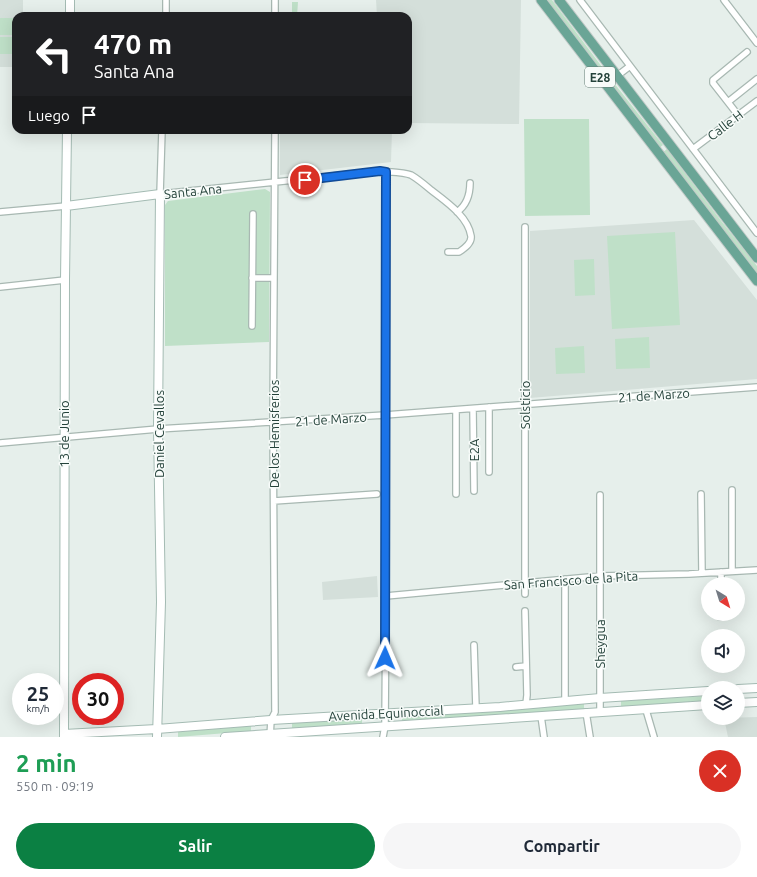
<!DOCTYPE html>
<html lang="es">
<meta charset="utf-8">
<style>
:root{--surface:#fff;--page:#f6f6f7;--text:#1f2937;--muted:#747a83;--accent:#0b8043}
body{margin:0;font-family:Ubuntu,sans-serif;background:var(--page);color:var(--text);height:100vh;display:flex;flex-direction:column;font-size:15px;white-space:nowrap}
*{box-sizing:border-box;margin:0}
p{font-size:13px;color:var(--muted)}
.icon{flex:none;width:22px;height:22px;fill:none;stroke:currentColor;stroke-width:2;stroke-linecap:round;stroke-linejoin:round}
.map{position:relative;height:737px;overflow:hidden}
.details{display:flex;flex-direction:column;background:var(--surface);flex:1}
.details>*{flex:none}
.banner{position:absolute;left:12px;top:12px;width:400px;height:122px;border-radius:12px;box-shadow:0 4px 16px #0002;background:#202124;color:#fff;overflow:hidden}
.needle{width:26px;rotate:142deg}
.controls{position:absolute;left:701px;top:577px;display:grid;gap:8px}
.controls a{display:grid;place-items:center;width:44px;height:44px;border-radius:50%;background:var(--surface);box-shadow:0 4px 16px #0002;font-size:20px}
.speed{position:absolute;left:12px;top:673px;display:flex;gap:8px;font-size:20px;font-weight:700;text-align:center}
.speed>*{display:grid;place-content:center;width:52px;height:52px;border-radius:50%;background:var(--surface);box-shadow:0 4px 16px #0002;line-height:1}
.speed small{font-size:10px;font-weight:400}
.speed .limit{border:6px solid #d22;background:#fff;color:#111}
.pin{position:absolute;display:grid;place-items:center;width:34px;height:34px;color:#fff;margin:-17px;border:2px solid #fff;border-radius:50%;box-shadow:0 1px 4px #0007}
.me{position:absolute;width:44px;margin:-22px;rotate:1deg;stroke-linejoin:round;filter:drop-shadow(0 0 3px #0008)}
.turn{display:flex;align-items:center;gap:14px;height:84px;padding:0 16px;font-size:18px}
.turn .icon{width:52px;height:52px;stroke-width:2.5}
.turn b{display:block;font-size:28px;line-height:34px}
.then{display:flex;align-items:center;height:38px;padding:0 16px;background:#0003;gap:8px;font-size:15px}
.round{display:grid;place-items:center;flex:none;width:42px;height:42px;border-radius:21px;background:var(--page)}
.headline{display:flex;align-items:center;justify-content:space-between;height:68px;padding:0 16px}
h1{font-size:24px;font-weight:700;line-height:30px;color:#1e9e55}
.cta{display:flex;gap:8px;margin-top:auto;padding:8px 16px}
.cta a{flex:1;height:46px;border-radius:24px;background:var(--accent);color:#fff;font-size:16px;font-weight:700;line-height:46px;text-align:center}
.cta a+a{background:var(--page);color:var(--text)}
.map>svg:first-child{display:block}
.built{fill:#d4dfda}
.green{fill:#bfe0c8}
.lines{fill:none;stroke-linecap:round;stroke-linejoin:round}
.minor-casing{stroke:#a8b8b2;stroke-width:8}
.secondary-casing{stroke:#a4bbb3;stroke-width:10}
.primary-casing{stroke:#c2cac8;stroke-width:11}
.minor{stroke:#fff;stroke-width:5.5}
.secondary{stroke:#fff;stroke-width:8}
.primary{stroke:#6aa596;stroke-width:9}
.route-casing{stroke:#114b97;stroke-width:10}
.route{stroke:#1a73e8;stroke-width:7}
.labels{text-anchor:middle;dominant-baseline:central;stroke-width:3;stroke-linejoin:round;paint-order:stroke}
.shield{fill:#f7fbf9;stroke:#637a73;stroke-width:1}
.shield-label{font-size:12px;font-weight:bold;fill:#24423a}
.street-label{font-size:13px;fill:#24423a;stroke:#f7fbf9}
</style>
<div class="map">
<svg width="757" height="737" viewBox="0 0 757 737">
<rect width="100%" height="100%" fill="#e6efeb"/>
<!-- built -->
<path class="built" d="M0,0H23V16H16V67H0Z
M376,0H521L519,124L408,123V16H377Z
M280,130H392L391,162L280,175Z
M694,220L757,300V379L530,398V231Z
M377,576L378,597L323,600L322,582Z
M757,717V737H728L724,718Z"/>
<!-- green -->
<path class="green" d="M546,0H552L614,83L663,145L659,148Z
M292,2H298L297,16H283V12H292Z
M0,18H16V35H0Z
M0,37H16V54H0Z
M524,119H589L590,215L525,216Z
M667,149L722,222L757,266V274L662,153Z
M265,189L270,192L269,342L165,346V205L168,201Z
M675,232L680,325L612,329L607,236Z
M594,259L595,295L575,296L574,260Z
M649,337L650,368L616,369L615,339Z
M584,346L585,373L556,374L555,348Z
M708,696V701L621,707V701Z
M584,703V709L402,721V716Z
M362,719V724L292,728V723Z
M251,726V731L178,737V732Z"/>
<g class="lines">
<!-- minor casing -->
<g class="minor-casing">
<path id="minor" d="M580,0L757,233
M724,0L757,43
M166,16V0
M275,16V0
M617,76L630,66
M728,102L757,79
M738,115L713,83V80L747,52
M162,130L160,194L380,171C389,172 404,172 411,175C418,179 425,185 431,190C445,201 468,216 471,236C472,243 465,248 459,252H448
M693,149L757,101
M0,212L66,206
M457,212C467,205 470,195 470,183
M525,227V594
M252,278H274
M0,287L65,280
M252,326L253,214
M473,409L474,491
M0,443L158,429L385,415L757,387
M489,472V407
M456,494V410
M701,494L702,573
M600,495V711
M274,501L377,494
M732,571V490
M721,584V572
M386,596L600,576L689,574L757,570
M525,611L527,695L526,704
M720,617V614
M474,645L476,708
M516,667L526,666
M565,701V579
M646,710L654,737
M586,712L590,737
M541,716L544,737
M270,737L271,720L275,712L273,423L275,130
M383,737L385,726L386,596L385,415L386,172"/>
</g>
<!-- secondary casing -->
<g class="secondary-casing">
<path id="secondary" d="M70,16V0
M66,206L160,194L158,429L161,602L157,737
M738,689L757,688
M738,703L757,702
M64,734L157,729L271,720L500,707L600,698L708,691
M64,737L65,280L67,130
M225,737L708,705"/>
</g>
<!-- primary casing -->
<g class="primary-casing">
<path id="primary" d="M541,0L757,281
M559,0L757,258"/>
</g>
<!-- minor -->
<use href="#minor" class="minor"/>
<!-- secondary -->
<use href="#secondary" class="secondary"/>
<!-- primary -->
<use href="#primary" class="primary"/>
</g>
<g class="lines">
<!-- route casing -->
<g class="route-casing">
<path id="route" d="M305,180L380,171L386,172L385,658"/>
</g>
<!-- route -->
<use href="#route" class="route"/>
</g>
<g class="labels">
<!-- shield labels -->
<rect class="shield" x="585" y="67" width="30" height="20" rx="3"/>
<g class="shield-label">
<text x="600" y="77">E28</text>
</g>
<!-- street labels -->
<g class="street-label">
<text transform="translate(725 125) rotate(-37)">Calle H</text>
<text transform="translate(193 191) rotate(-6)">Santa Ana</text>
<text transform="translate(654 395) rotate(-4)">21 de Marzo</text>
<text transform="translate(525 405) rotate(-90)">Solsticio</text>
<text transform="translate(331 419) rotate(-4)">21 de Marzo</text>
<text transform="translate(64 434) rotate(-90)">13 de Junio</text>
<text transform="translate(159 434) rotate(-90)">Daniel Cevallos</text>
<text transform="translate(274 434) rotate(-90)">De los Hemisferios</text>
<text transform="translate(474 450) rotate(-90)">E2A</text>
<text transform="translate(571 580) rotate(-4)">San Francisco de la Pita</text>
<text transform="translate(600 644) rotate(-90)">Sheygua</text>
<text transform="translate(386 713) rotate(-3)">Avenida Equinoccial</text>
</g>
</g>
</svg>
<div class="controls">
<a><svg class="needle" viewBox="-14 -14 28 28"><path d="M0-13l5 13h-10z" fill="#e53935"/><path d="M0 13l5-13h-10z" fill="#747a83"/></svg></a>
<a><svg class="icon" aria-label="sound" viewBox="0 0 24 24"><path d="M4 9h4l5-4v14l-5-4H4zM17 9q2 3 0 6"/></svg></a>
<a><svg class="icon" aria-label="layers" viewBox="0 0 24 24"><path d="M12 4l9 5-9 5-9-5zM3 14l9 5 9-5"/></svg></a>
</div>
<div class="speed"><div>25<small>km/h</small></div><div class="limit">30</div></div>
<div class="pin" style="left:305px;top:180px;background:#d93025"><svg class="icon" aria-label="arrive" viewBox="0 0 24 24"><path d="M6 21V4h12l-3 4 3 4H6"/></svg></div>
<svg class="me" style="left:385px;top:658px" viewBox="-20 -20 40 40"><path d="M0-17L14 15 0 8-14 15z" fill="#1a73e8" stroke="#fff" stroke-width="4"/></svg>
<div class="banner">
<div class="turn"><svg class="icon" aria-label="left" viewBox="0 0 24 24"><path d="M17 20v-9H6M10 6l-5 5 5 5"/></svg><div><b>470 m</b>Santa Ana</div></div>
<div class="then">Luego<svg class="icon" aria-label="arrive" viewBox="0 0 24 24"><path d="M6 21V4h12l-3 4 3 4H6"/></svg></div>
</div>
</div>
<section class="details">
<div class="headline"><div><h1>2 min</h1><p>550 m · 09:19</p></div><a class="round" style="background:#d93025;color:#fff"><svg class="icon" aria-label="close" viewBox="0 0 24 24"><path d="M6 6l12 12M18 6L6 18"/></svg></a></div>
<div class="cta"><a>Salir</a><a>Compartir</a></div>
</section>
